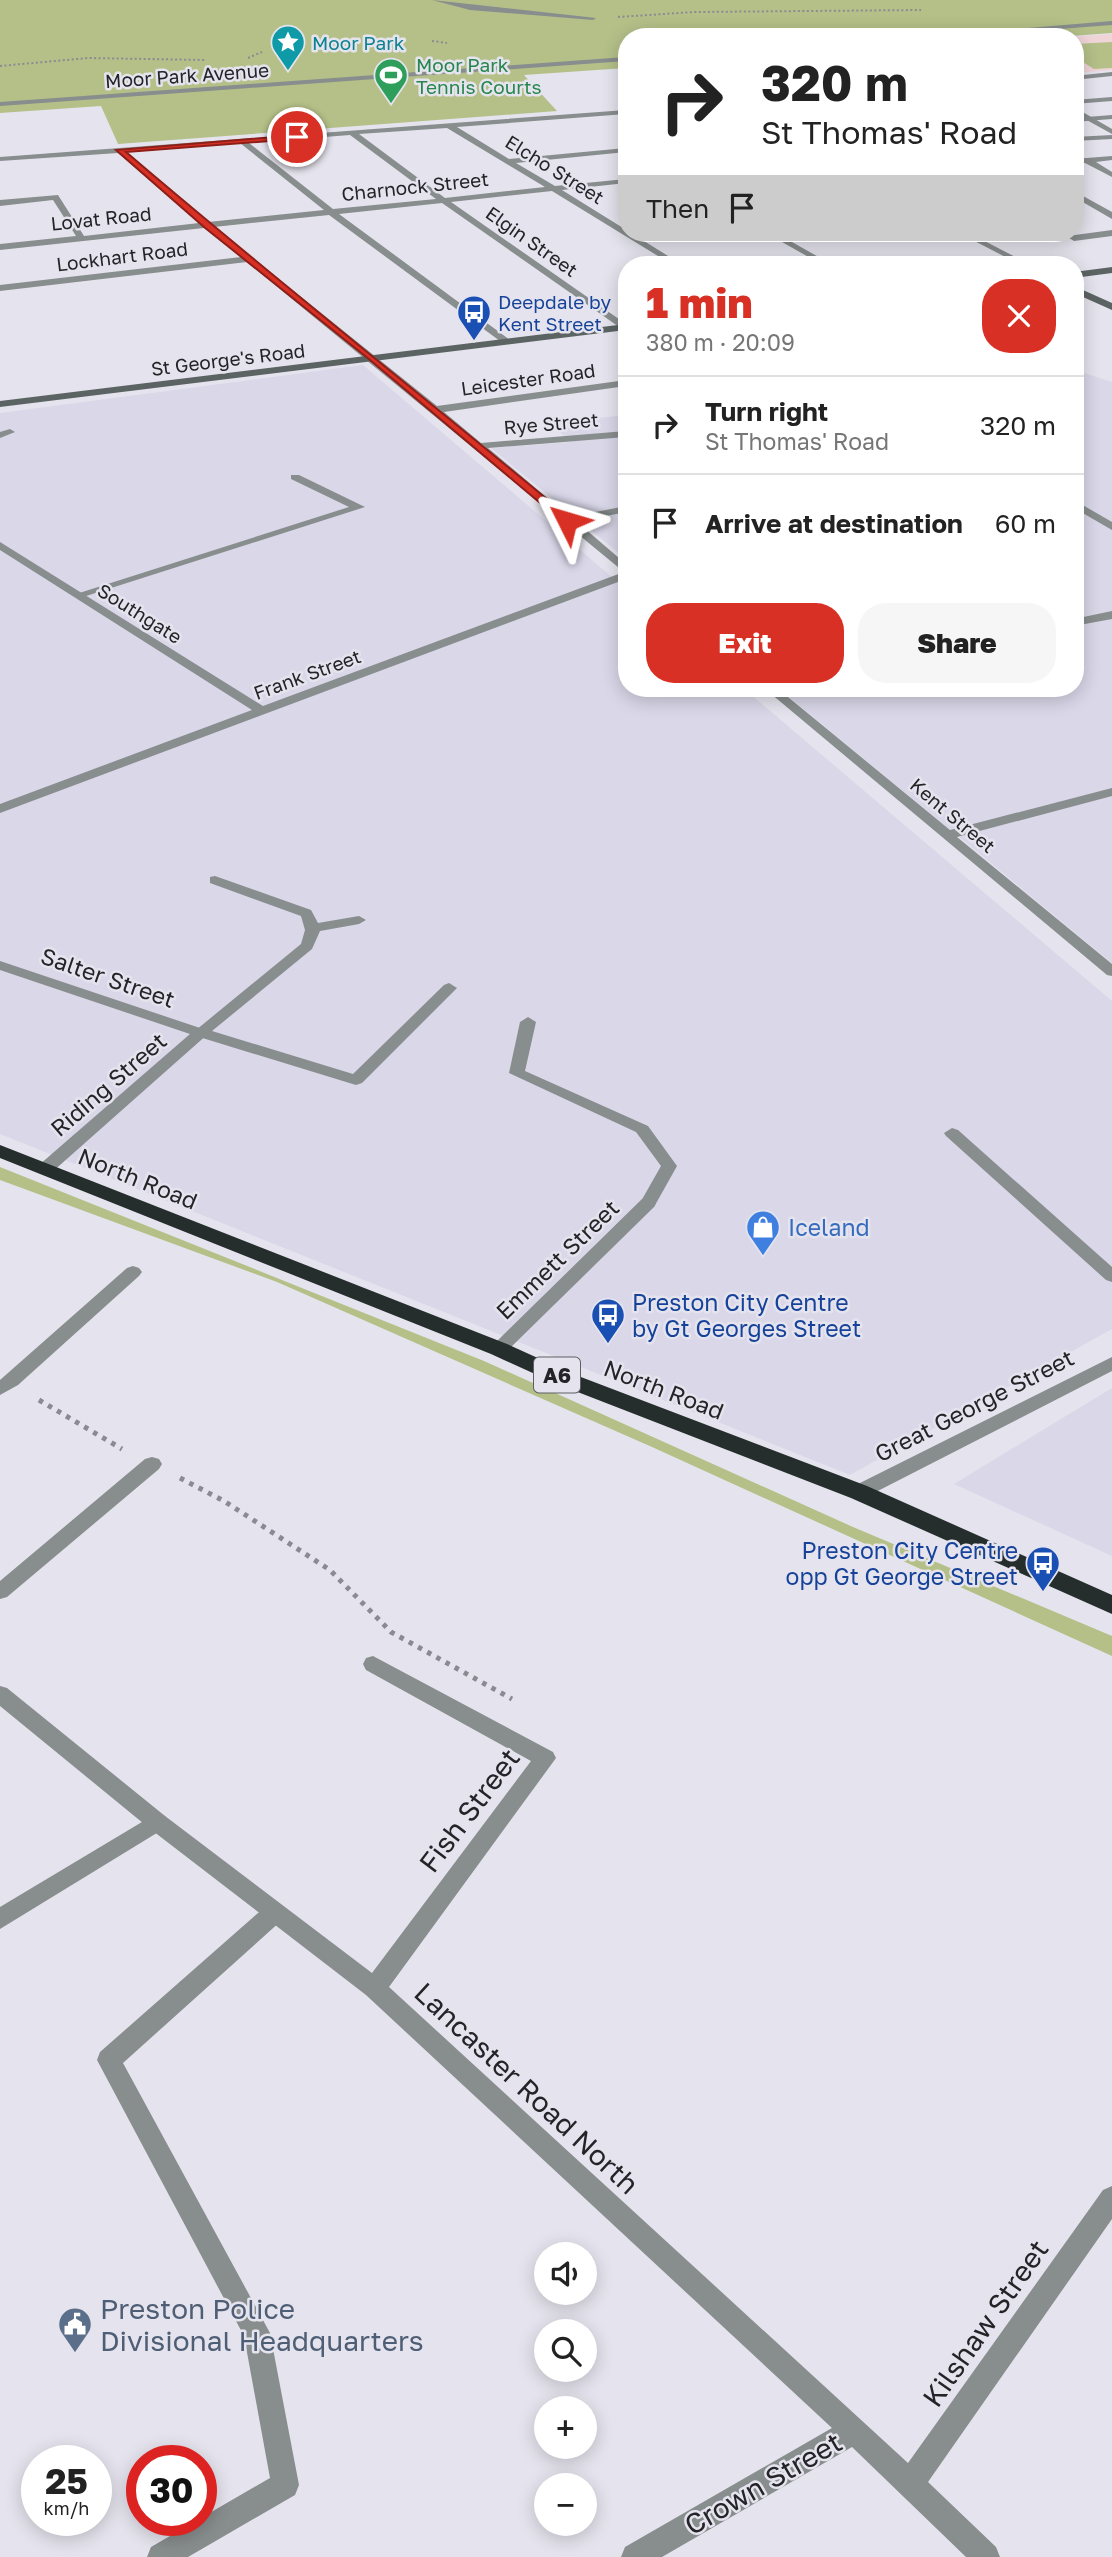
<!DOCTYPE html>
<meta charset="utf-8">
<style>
:root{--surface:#fff;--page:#f6f6f6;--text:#222;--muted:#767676;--line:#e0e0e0;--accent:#d93025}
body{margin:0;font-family:"Golos Text",sans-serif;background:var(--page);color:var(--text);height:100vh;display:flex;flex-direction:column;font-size:26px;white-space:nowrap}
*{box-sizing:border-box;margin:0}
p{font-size:23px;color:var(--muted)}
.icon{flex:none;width:38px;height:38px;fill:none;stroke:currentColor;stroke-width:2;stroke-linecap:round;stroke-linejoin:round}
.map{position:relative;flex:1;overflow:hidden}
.panel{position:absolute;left:618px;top:256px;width:466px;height:441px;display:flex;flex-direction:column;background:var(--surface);border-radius:28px;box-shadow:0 4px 18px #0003}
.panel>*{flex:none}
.guide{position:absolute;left:618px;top:28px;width:466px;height:214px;border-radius:28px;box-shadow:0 4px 18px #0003;background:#fff;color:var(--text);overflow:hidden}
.fabs{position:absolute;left:534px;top:2242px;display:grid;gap:14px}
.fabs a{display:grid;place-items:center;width:63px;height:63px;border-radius:50%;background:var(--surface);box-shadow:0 4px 18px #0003;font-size:35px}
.speed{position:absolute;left:21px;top:2445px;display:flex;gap:14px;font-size:35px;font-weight:700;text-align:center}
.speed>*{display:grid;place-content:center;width:91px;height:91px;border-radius:50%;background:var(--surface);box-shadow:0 4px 18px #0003;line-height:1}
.speed small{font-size:18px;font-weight:400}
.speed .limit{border:10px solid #d22;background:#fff;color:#111}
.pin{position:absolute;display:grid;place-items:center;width:60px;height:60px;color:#fff;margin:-30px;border:4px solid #fff;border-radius:50%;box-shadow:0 2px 7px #0007}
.me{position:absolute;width:77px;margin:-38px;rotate:310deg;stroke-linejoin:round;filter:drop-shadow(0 0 5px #0008)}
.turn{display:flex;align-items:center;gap:24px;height:147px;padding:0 28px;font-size:32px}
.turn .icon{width:91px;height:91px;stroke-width:2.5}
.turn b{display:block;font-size:49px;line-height:60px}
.then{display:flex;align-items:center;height:66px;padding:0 28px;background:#0003;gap:14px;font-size:26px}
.round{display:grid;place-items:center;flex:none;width:74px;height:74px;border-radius:28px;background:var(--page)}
.headline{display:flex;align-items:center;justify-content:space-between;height:119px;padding:0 28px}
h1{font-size:42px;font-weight:800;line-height:52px;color:var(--accent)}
.button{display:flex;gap:14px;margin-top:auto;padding:14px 28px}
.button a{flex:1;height:80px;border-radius:28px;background:var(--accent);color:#fff;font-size:28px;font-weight:800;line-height:80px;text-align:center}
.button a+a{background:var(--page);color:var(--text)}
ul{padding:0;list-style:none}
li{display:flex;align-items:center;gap:21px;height:98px;padding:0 28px;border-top:2px solid var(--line)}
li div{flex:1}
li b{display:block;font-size:26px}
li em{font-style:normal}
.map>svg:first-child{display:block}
.built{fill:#d9d7e8}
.education{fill:#efd4d8}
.green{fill:#b4c088}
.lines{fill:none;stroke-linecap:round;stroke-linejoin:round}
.path-far1{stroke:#8b8a92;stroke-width:2;stroke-dasharray:2 2.5;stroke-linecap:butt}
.path{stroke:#8b8a92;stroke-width:5;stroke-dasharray:4.5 6;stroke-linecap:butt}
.lane{fill:#888d8d;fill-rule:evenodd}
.street{fill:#888d8d;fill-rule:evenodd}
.secondary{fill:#5c6463;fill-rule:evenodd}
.highway{fill:#252e2d;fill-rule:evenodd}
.route{fill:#d93025;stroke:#8d1f18;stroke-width:2}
.labels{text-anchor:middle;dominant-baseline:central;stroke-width:5;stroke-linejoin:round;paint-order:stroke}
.far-culture-label{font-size:19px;fill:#0d838f;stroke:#e5e4ee;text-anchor:start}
.far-leisure-label{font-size:19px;fill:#27864d;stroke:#e5e4ee;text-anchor:start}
.far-street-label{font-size:19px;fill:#242428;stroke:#e5e4ee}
.far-transit-label{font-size:19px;fill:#164399;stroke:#e5e4ee;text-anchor:start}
.shield{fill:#e5e4ee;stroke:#5e5e63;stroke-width:2}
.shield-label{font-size:21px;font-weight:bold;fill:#242428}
.street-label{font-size:23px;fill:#242428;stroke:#e5e4ee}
.shop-label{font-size:23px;fill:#366cbe;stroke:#e5e4ee;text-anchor:start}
.transit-label{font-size:23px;fill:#164399;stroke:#e5e4ee;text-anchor:start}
.near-street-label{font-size:28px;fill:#242428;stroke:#e5e4ee}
.near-service-label{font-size:28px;fill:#4e5e75;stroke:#e5e4ee;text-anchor:start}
</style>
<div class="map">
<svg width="1112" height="2557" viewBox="0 0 1112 2557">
<rect width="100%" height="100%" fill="#e5e4ee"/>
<!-- built -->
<path class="built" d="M363,365L626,589V688H743L1112,1001V1329L850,1475L0,1134V413Z
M1075,370L1112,382V963L778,688H1074Z
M626,415V559L491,448L572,442L548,423Z
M1112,1388V1556L954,1484Z"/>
<!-- education -->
<path class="education" d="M1112,34V70L1075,73L1074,37H1067Z"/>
<!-- green -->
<path class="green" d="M0,0H1112V33L1058,37H626V68L524,75L557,111L118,144L101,106L0,113Z
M1112,42V68L1094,69L1075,57V44Z
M0,1167L484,1361L853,1527L1112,1636V1656L652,1447L277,1282L0,1180Z"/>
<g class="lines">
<!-- path-far1 -->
<path class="path-far1" d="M618,17L694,12L921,10
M838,37L897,32
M432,41L447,43
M248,58L262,52
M0,66L88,58L205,60"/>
<!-- path -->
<path class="path" d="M39,1400L122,1449
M180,1478L224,1501L330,1570L391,1632L512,1699"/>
<!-- lane -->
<path class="lane" d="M432,0L596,18L593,20L470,10Z
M1112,21V25L954,37H919Z
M626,57V61L0,106V102Z
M1112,97V101L1074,104V100Z
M1112,115V119L1074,122V118Z
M1112,156V160L1096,162L1112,172V177L1085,163H1074V159Z
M1112,230V236L1074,241L1061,233L1075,235Z
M10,429L15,432L0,438V432Z
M291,475H299L365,507L83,597L73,595L349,507L291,479Z
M215,876L311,910L318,923L359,916L366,920L359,924L320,931L312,949L212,1031L353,1074L444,985L449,983L457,988L362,1083L356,1085L196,1036L193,1033L196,1030L301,944L305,930L301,916L210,883V877Z
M528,1017L536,1022L525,1071L648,1126L677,1166L654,1207H642L640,1203L661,1166L636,1132L509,1073L520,1022Z
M133,1266L139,1268L142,1272L139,1276L18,1385L0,1395V1380L127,1268Z
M157,1813L165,1816L168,1822L165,1828L0,1929V1907Z
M274,1903L282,1906L285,1913L282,1920L123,2063L270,2333L299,2485L295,2495L188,2557H147L151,2547L270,2478L244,2336L97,2060L100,2052L266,1906Z"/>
<!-- street -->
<path class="street" d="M1112,72V76L1074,80V76Z
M1074,107L1112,129V134L1074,113Z
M626,110V114L457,127L509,159L626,148V152L516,163L555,186L626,179V183L562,190L681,264H671L552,191L451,202L626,324V329H622L442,203L339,214L510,340V344H504L329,215L214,227L437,406L626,380V386L444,412L481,443L626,431V437L488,448L570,517L626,506V512L577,522L626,564V579L0,813V804L252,710L0,550V542L263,706L624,572L247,262L0,291V285L241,257L204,228L0,250V244L76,236L53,200L0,206V200L58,195L84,236L199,223L118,153L0,161V157ZM447,128L545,187L445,198L359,134ZM350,135L436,199L333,209L249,143ZM240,143L324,210L208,222L127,152Z
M1112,135V139L1074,141V137Z
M1074,191L1112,212V219L1074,197Z
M766,233H776L831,264H821Z
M959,233H969L1029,264H1019Z
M1074,500L1112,522V530L1074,508Z
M1112,611V619L1074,626V619Z
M764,688H777L950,830L1112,788V796L957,837L1112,964V976L1107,975Z
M0,961L206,1030L209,1033L51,1173H39L37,1169L39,1165L190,1034L0,970Z
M952,1128L958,1130L1112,1267V1282L1106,1280L946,1136L944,1133Z
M648,1198L654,1199L656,1203L654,1207L505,1353H493L490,1349L493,1345L642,1199Z
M1112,1357V1371L866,1497H852L849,1492L852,1487Z
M152,1457L159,1459L162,1464L159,1469L7,1597L0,1599V1581L145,1459Z
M373,1656L553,1752L556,1758L389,1987L908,2463L1103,2190L1112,2186V2219L928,2482L996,2547L1000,2557H966L852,2447L662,2557H621L625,2547L832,2428L366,1995L149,1828L0,1706V1686L7,1688L165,1816L372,1973L531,1761L366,1670L363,1664L366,1658Z"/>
<!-- secondary -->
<path class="secondary" d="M1112,267V273L1074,278V272Z
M1074,286L1112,303V310L1074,293Z
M626,324V330L0,407V401Z"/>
<!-- highway -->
<path class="highway" d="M0,1145L507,1344L573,1374L867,1486L1112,1595V1614L851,1498L557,1384L491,1354L0,1158Z"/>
</g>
<!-- route -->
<path class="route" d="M299,135L297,139L126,152C272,277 423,396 571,519V523H564L370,360L204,227L116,150Z"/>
<!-- icons -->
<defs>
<g id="sight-pin" transform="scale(1.75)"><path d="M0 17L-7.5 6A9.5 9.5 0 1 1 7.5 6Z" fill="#0f9aa8" stroke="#e5e4ee"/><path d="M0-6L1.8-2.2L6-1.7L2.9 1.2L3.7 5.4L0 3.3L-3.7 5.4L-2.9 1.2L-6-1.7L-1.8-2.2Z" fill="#fff"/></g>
<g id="stadium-pin" transform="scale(1.75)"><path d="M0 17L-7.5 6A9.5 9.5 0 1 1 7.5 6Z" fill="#2e9e5b" stroke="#e5e4ee"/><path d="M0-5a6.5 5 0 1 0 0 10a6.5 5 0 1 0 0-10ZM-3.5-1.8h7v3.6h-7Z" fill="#fff"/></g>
<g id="bus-pin" transform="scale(1.75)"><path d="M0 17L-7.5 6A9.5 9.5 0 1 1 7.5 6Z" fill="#1a4fb4" stroke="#e5e4ee"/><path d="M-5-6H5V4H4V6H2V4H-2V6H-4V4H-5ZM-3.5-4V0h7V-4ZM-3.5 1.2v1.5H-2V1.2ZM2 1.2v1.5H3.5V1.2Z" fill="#fff"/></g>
<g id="shop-pin" transform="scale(1.75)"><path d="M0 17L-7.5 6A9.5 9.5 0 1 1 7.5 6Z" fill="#3f7fe0" stroke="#e5e4ee"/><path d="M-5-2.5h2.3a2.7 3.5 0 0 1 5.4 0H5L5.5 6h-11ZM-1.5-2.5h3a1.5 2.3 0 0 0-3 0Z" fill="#fff"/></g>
<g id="civic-pin" transform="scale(1.75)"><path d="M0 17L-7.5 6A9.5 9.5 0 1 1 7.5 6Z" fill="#5c6f8a" stroke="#e5e4ee"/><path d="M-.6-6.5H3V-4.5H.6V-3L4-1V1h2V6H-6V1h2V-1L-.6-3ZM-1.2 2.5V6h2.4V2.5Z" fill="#fff"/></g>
</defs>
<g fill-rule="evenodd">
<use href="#sight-pin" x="288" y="42"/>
<use href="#stadium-pin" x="391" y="75"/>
<use href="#bus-pin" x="474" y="312"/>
<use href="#shop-pin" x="763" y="1227"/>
<use href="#bus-pin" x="608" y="1315"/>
<use href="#bus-pin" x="1043" y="1563"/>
<use href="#civic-pin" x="75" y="2324"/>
</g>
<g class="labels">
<!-- far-culture labels -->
<g class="far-culture-label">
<text x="312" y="42">Moor Park</text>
</g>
<!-- far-leisure labels -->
<g class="far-leisure-label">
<text x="416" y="64">Moor Park<tspan x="416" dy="22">Tennis Courts</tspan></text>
</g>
<!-- far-street labels -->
<g class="far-street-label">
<text transform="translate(187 75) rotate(-4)">Moor Park Avenue</text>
<text transform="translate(555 169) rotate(32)">Elcho Street</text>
<text transform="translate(415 186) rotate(-6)">Charnock Street</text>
<text transform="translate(101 218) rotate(-6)">Lovat Road</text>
<text transform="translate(532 241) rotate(35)">Elgin Street</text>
<text transform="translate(122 256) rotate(-7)">Lockhart Road</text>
<text transform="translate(228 359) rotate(-7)">St George's Road</text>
<text transform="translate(528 379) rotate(-8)">Leicester Road</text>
<text transform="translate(551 423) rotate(-5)">Rye Street</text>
<text transform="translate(140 613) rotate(32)">Southgate</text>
<text transform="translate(307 674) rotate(-20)">Frank Street</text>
<text transform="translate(953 815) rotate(40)">Kent Street</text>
</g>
<!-- far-transit labels -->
<g class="far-transit-label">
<text x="498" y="301">Deepdale by<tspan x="498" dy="22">Kent Street</tspan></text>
</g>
<!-- shield labels -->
<rect class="shield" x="534" y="1357.5" width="46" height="35" rx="5"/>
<g class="shield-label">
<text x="557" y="1375">A6</text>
</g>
<!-- street labels -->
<g class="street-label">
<text transform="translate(108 977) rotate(19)">Salter Street</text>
<text transform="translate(108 1084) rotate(-41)">Riding Street</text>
<text transform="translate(138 1178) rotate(22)">North Road</text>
<text transform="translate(557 1259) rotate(-44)">Emmett Street</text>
<text transform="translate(664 1389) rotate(21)">North Road</text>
<text transform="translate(974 1405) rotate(-27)">Great George Street</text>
</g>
<!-- shop labels -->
<g class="shop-label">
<text x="788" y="1227">Iceland</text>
</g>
<!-- transit labels -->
<g class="transit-label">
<text x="632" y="1302">Preston City Centre<tspan x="632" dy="26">by Gt Georges Street</tspan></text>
<text x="1018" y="1550" text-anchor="end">Preston City Centre<tspan x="1018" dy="26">opp Gt George Street</tspan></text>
</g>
<!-- near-street labels -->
<g class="near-street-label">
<text transform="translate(469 1810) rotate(-53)">Fish Street</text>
<text transform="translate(527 2088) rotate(43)">Lancaster Road North</text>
<text transform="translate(985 2323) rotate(-55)">Kilshaw Street</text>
<text transform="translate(763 2483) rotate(-30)">Crown Street</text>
</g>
<!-- near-service labels -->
<g class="near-service-label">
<text x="100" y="2308">Preston Police<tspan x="100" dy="32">Divisional Headquarters</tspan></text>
</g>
</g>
</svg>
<div class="fabs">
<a><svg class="icon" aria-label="sound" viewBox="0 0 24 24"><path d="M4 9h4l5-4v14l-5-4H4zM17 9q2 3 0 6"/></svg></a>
<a><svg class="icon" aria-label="search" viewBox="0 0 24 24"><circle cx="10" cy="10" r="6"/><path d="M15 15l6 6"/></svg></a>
<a>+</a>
<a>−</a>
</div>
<div class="speed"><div>25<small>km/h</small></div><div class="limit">30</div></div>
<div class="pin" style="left:297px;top:137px;background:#d93025"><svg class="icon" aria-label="arrive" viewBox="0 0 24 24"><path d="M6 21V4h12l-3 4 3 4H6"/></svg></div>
<svg class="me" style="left:567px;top:521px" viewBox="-20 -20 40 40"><path d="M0-17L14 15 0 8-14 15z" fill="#d93025" stroke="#fff" stroke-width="4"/></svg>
<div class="guide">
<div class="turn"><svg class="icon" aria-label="right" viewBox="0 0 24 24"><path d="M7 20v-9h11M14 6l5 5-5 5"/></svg><div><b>320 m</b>St Thomas' Road</div></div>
<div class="then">Then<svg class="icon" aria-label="arrive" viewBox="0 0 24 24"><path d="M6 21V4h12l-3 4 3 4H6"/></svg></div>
</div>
<section class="panel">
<div class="headline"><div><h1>1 min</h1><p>380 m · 20:09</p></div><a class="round" style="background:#d93025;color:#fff"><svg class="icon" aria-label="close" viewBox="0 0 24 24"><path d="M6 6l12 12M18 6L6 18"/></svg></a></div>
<ul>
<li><svg class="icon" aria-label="right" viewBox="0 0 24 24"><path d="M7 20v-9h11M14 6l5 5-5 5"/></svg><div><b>Turn right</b><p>St Thomas' Road</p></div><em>320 m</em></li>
<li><svg class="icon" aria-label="arrive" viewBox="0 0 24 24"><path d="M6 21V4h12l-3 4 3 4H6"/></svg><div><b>Arrive at destination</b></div><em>60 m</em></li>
</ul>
<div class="button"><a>Exit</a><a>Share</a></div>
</section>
</div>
